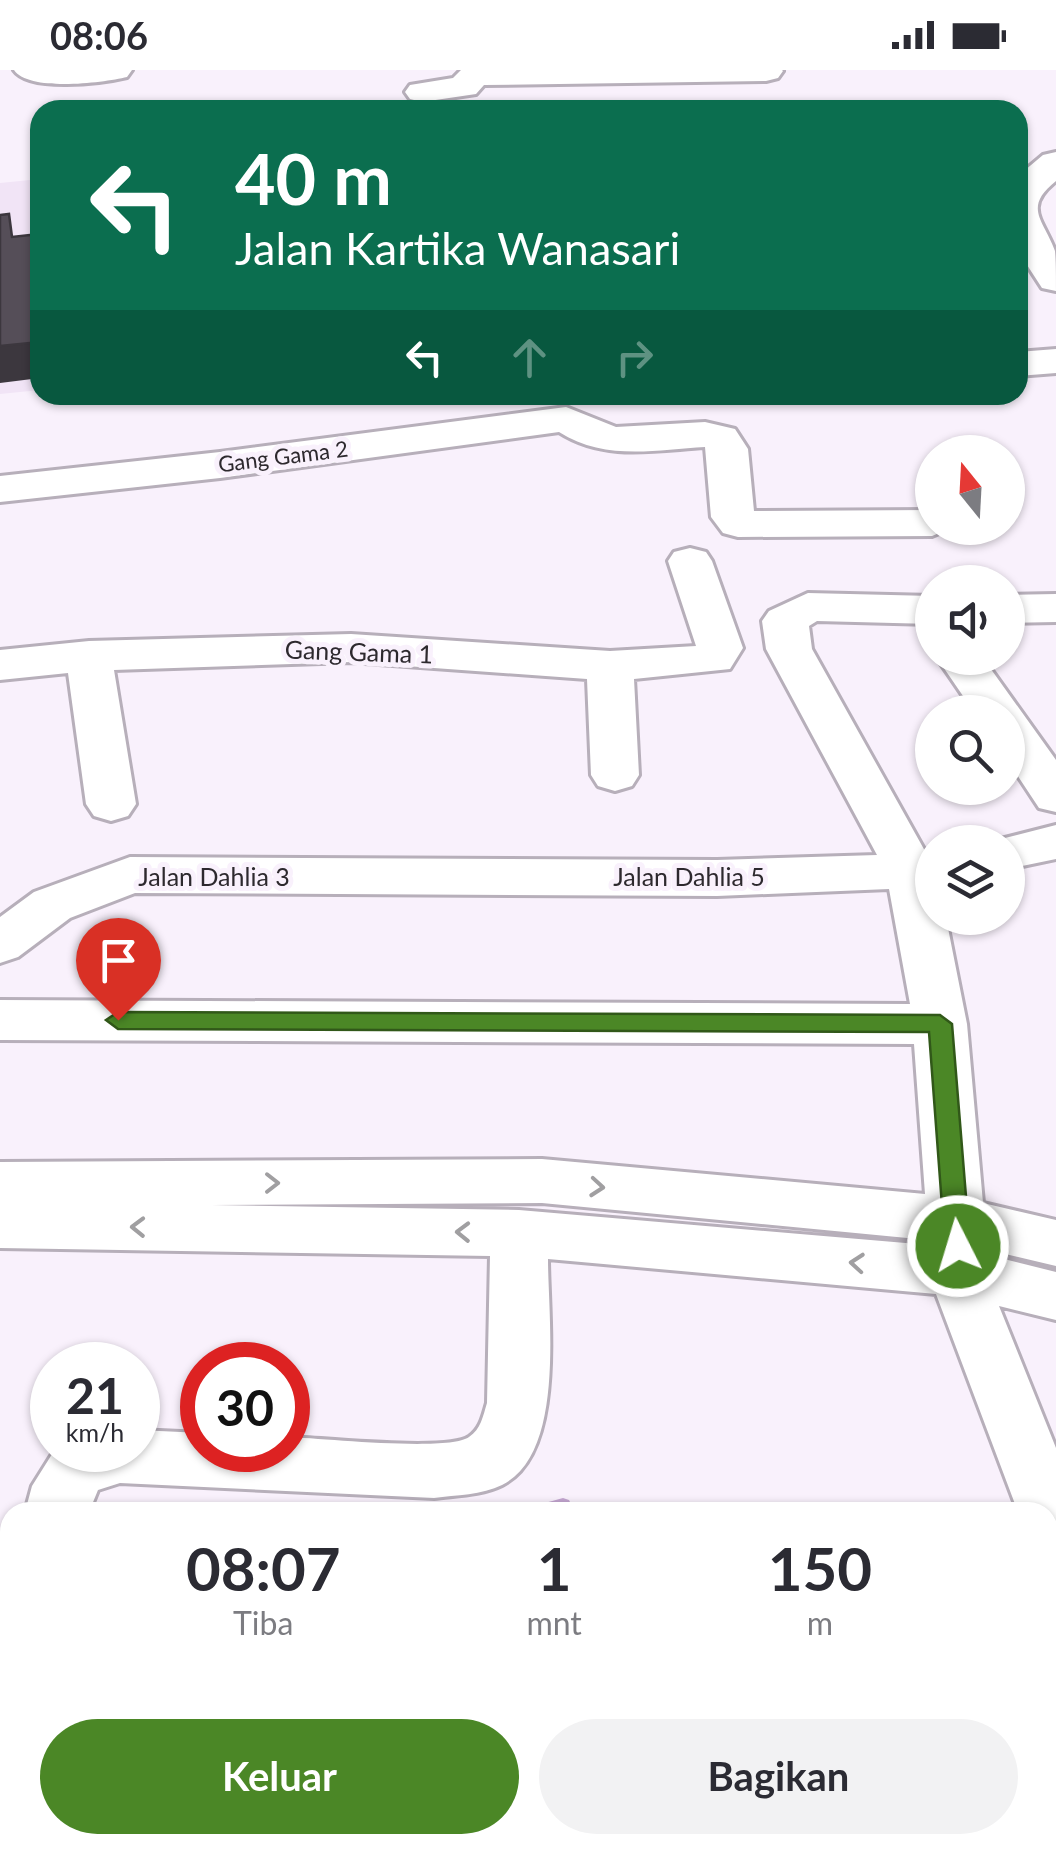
<!DOCTYPE html>
<html lang="id">
<style>
:root{--surface:#fff;--page:#f2f2f3;--text:#2b2b33;--muted:#7c7c81;--accent:#4b8726}
body{margin:0;font-family:Lato,sans-serif;background:var(--page);color:var(--text);height:100vh;display:flex;flex-direction:column;font-size:38px;white-space:nowrap}
*{box-sizing:border-box;margin:0}
p{font-size:32px;color:var(--muted)}
.icon{flex:none;width:55px;height:55px;fill:none;stroke:currentColor;stroke-width:2;stroke-linecap:round;stroke-linejoin:round}
.map{position:relative;flex:1;overflow:hidden}
.panel{position:absolute;left:0px;top:1432px;width:1058px;height:352px;display:flex;flex-direction:column;background:var(--surface);border-radius:30px 30px 0 0;box-shadow:0 2px 8px #0004}
.panel>*{flex:none}
.hud{position:absolute;left:30px;top:30px;width:998px;height:305px;border-radius:30px;box-shadow:0 2px 8px #0004;background:#0b6e4f;color:#fff;overflow:hidden}
.needle{width:65px;rotate:342deg}
.controls{position:absolute;left:915px;top:365px;display:grid;gap:20px}
.controls a{display:grid;place-items:center;width:110px;height:110px;border-radius:50%;background:var(--surface);box-shadow:0 2px 8px #0004;font-size:50px}
.speed{position:absolute;left:30px;top:1272px;display:flex;gap:20px;font-size:50px;font-weight:700;text-align:center}
.speed>*{display:grid;place-content:center;width:130px;height:130px;border-radius:50%;background:var(--surface);box-shadow:0 2px 8px #0004;line-height:1}
.speed small{font-size:25px;font-weight:400}
.speed .limit{border:15px solid #d22;background:#fff;color:#111}
.pin{position:absolute;display:grid;place-items:center;width:85px;height:85px;color:#fff;margin:-102px -42px;border-radius:50% 50% 50% 0;rotate:-45deg;box-shadow:0 0 10px #0007}
.pin .icon{rotate:45deg}
.me{position:absolute;width:110px;margin:-55px;rotate:355deg;stroke-linejoin:round;filter:drop-shadow(0 0 8px #0008)}
.turn{display:flex;align-items:center;gap:35px;height:210px;padding:0 40px;font-size:45px}
.turn .icon{width:130px;height:130px;stroke-width:2.5}
.turn b{display:block;font-size:70px;line-height:85px}
.lanes{display:flex;align-items:center;height:95px;padding:0 40px;background:#0003;justify-content:center;gap:50px;direction:ltr}
.lanes .off{opacity:.35}
.eta{display:flex;justify-content:space-evenly;align-items:center;height:170px;text-align:center}
.eta b{font-size:60px;font-weight:700;line-height:70px}
.cta{display:flex;gap:20px;margin-top:auto;padding:20px 40px}
.cta a{flex:1;height:115px;border-radius:60px;background:var(--accent);color:#fff;font-size:40px;font-weight:700;line-height:115px;text-align:center}
.cta a+a{background:var(--page);color:var(--text)}
.status{display:flex;justify-content:space-between;align-items:center;height:70px;padding:0 50px;background:var(--surface);direction:ltr}
.status svg{height:28px;fill:currentColor}
.map>svg:first-child{display:block}
.built{fill:#f1e4f6}
.lines{fill:none;stroke-linecap:round;stroke-linejoin:round}
.stream{fill:#c4a6d1;fill-rule:evenodd}
.street-casing{stroke:#b7afba;stroke-width:6}
.street{fill:#fff;fill-rule:evenodd}
.shaded-wall{fill:#3c373e}
.building{fill:#554e58;stroke:#3c373e;stroke-width:2.5}
.oneway{stroke:#a09fa1}
.route{fill:#4b8726;stroke:#315819;stroke-width:2.5}
.labels{text-anchor:middle;dominant-baseline:central;stroke-width:10;stroke-linejoin:round;paint-order:stroke}
.far-street-label{font-size:22px;fill:#2d292e;stroke:#f9f1fc}
.street-label{font-size:25px;fill:#2d292e;stroke:#f9f1fc}
</style>
<div class="status"><b>08:06</b><svg viewBox="0 0 49 12"><path d="M0 12V9h3v3zM5 12V6h3v6zM10 12V3h3v9zM15 12V0h3v12zM26 1h20v11H26zM47 4h2v5h-2z"/></svg></div>
<div class="map">
<svg width="1056" height="1784" viewBox="0 0 1056 1784">
<rect width="100%" height="100%" fill="#f9f1fc"/>
<!-- built -->
<path class="built" d="M40,109V320L0,324V113Z"/>
<g class="lines">
<!-- stream -->
<path class="stream" d="M563,1428L569,1430L572,1436L569,1442H531L534,1436Z
M10,1573V1591L0,1594V1576Z"/>
<!-- street casing -->
<g class="street-casing">
<path id="street" d="M14,0H132L127,7C102,13 29,22 14,0Z
M461,0H782L783,1L778,8L766,11L484,15L476,24L422,32L410,29L405,22L410,15L453,8Z
M1056,82V111C1022,138 1044,150 1055,181C1056,192 1056,209 1056,221L1042,218L1018,181V106L1043,85Z
M1056,279V303L1018,306V282Z
M566,337L616,357L705,352L735,359L748,379L754,441L932,440V458H951L932,466L738,467L723,463L711,447L705,377C655,380 604,391 559,362L220,408L0,432V406L220,382Z
M690,478L706,482L712,491L743,578L730,599L634,609L639,705L632,716L615,721L598,716L591,705L587,609L351,592L114,600L136,734L128,746L111,751L94,746L86,734L68,603L0,610V580L89,571L351,564L610,581L696,576L668,491L674,482Z
M808,523L932,526V554L817,551L809,556L812,579L925,781L932,780V848H946L967,954L983,1133L1056,1150V1196L988,1180V1185L1056,1202V1250L999,1236L1056,1378V1486L1048,1483V1442H1018L936,1224L548,1189C548,1248 566,1383 502,1415C482,1425 456,1425 434,1428L120,1413L98,1420L89,1442H25L32,1416L54,1381L138,1380V1360L202,1363V1380H288V1367C320,1368 448,1382 469,1367C481,1359 483,1346 487,1333L490,1186L0,1178V1092L542,1089L925,1124L914,974L0,970V930L910,934L889,819L717,826L135,823L70,848L18,887L0,893V847L34,822L130,787L717,790L877,785L766,579L762,551L769,541ZM542,1133L928,1170L929,1175L519,1140L211,1135Z
M1056,524V552L1008,553V525Z
M937,588H983L1056,690V742L1039,738L1008,691V642H974Z
M1056,755V789L1008,799V772H989Z
M10,1502V1562L0,1566V1506Z
M1048,1730H1056V1784H1021L1017,1775H1048Z
M563,1775H633L631,1784H559Z"/>
</g>
<!-- street -->
<use href="#street" class="street"/>
</g>
<!-- shaded-wall -->
<path class="shaded-wall" d="M40,272V308L0,313V276Z"/>
<!-- building -->
<path class="building" d="M9,144L12,167L40,164V272L0,276V145Z
M685,1775H897L1020,1784H684Z"/>
<!-- one-way arrows -->
<defs><path id="oneway-chevron" d="M-2-3.5L2.5 0L-2 3.5" fill="none" stroke-width="1.6" stroke-linecap="round" stroke-linejoin="round" transform="scale(2.5)"/></defs>
<g class="oneway">
<use href="#oneway-chevron" transform="translate(272 1113)"/>
<use href="#oneway-chevron" transform="translate(597 1117) rotate(5)"/>
<use href="#oneway-chevron" transform="translate(138 1157) rotate(-179)"/>
<use href="#oneway-chevron" transform="translate(463 1162) rotate(-179)"/>
<use href="#oneway-chevron" transform="translate(857 1193) rotate(-175)"/>
</g>
<!-- route -->
<path class="route" d="M118,942L940,945L952,954L970,1176L967,1183H949L945,1176L929,962L118,959L106,950Z"/>
<g class="labels">
<!-- far-street labels -->
<g class="far-street-label">
<text transform="translate(283 386) rotate(-7)">Gang Gama 2</text>
</g>
<!-- street labels -->
<g class="street-label">
<text transform="translate(359 581) rotate(2)">Gang Gama 1</text>
<text x="214" y="806">Jalan Dahlia 3</text>
<text x="689" y="806">Jalan Dahlia 5</text>
</g>
</g>
</svg>
<div class="controls">
<a><svg class="needle" viewBox="-14 -14 28 28"><path d="M0-13l5 13h-10z" fill="#e53935"/><path d="M0 13l5-13h-10z" fill="#7c7c81"/></svg></a>
<a><svg class="icon" aria-label="sound" viewBox="0 0 24 24"><path d="M4 9h4l5-4v14l-5-4H4zM17 9q2 3 0 6"/></svg></a>
<a><svg class="icon" aria-label="search" viewBox="0 0 24 24"><circle cx="10" cy="10" r="6"/><path d="M15 15l6 6"/></svg></a>
<a><svg class="icon" aria-label="layers" viewBox="0 0 24 24"><path d="M12 4l9 5-9 5-9-5zM3 14l9 5 9-5"/></svg></a>
</div>
<div class="speed"><div>21<small>km/h</small></div><div class="limit">30</div></div>
<div class="pin" style="left:118px;top:950px;background:#d93025"><svg class="icon" aria-label="arrive" viewBox="0 0 24 24"><path d="M6 21V4h12l-3 4 3 4H6"/></svg></div>
<svg class="me" style="left:958px;top:1176px" viewBox="-20 -20 40 40"><circle r="17" fill="#4b8726" stroke="#fff" stroke-width="3"/><path d="M0-11L8 9 0 5-8 9z" fill="#fff"/></svg>
<div class="hud">
<div class="turn"><svg class="icon" aria-label="left" viewBox="0 0 24 24"><path d="M17 20v-9H6M10 6l-5 5 5 5"/></svg><div><b>40 m</b>Jalan Kartika Wanasari</div></div>
<div class="lanes"><svg class="icon" aria-label="left" viewBox="0 0 24 24"><path d="M17 20v-9H6M10 6l-5 5 5 5"/></svg><svg class="icon off" aria-label="ahead" viewBox="0 0 24 24"><path d="M12 20V5M6 11l6-6 6 6"/></svg><svg class="icon off" aria-label="right" viewBox="0 0 24 24"><path d="M7 20v-9h11M14 6l5 5-5 5"/></svg></div>
</div>
<section class="panel">
<div class="eta">
<div><b>08:07</b><p>Tiba</p></div>
<div><b>1</b><p>mnt</p></div>
<div><b>150</b><p>m</p></div>
</div>
<div class="cta"><a>Keluar</a><a>Bagikan</a></div>
</section>
</div>
